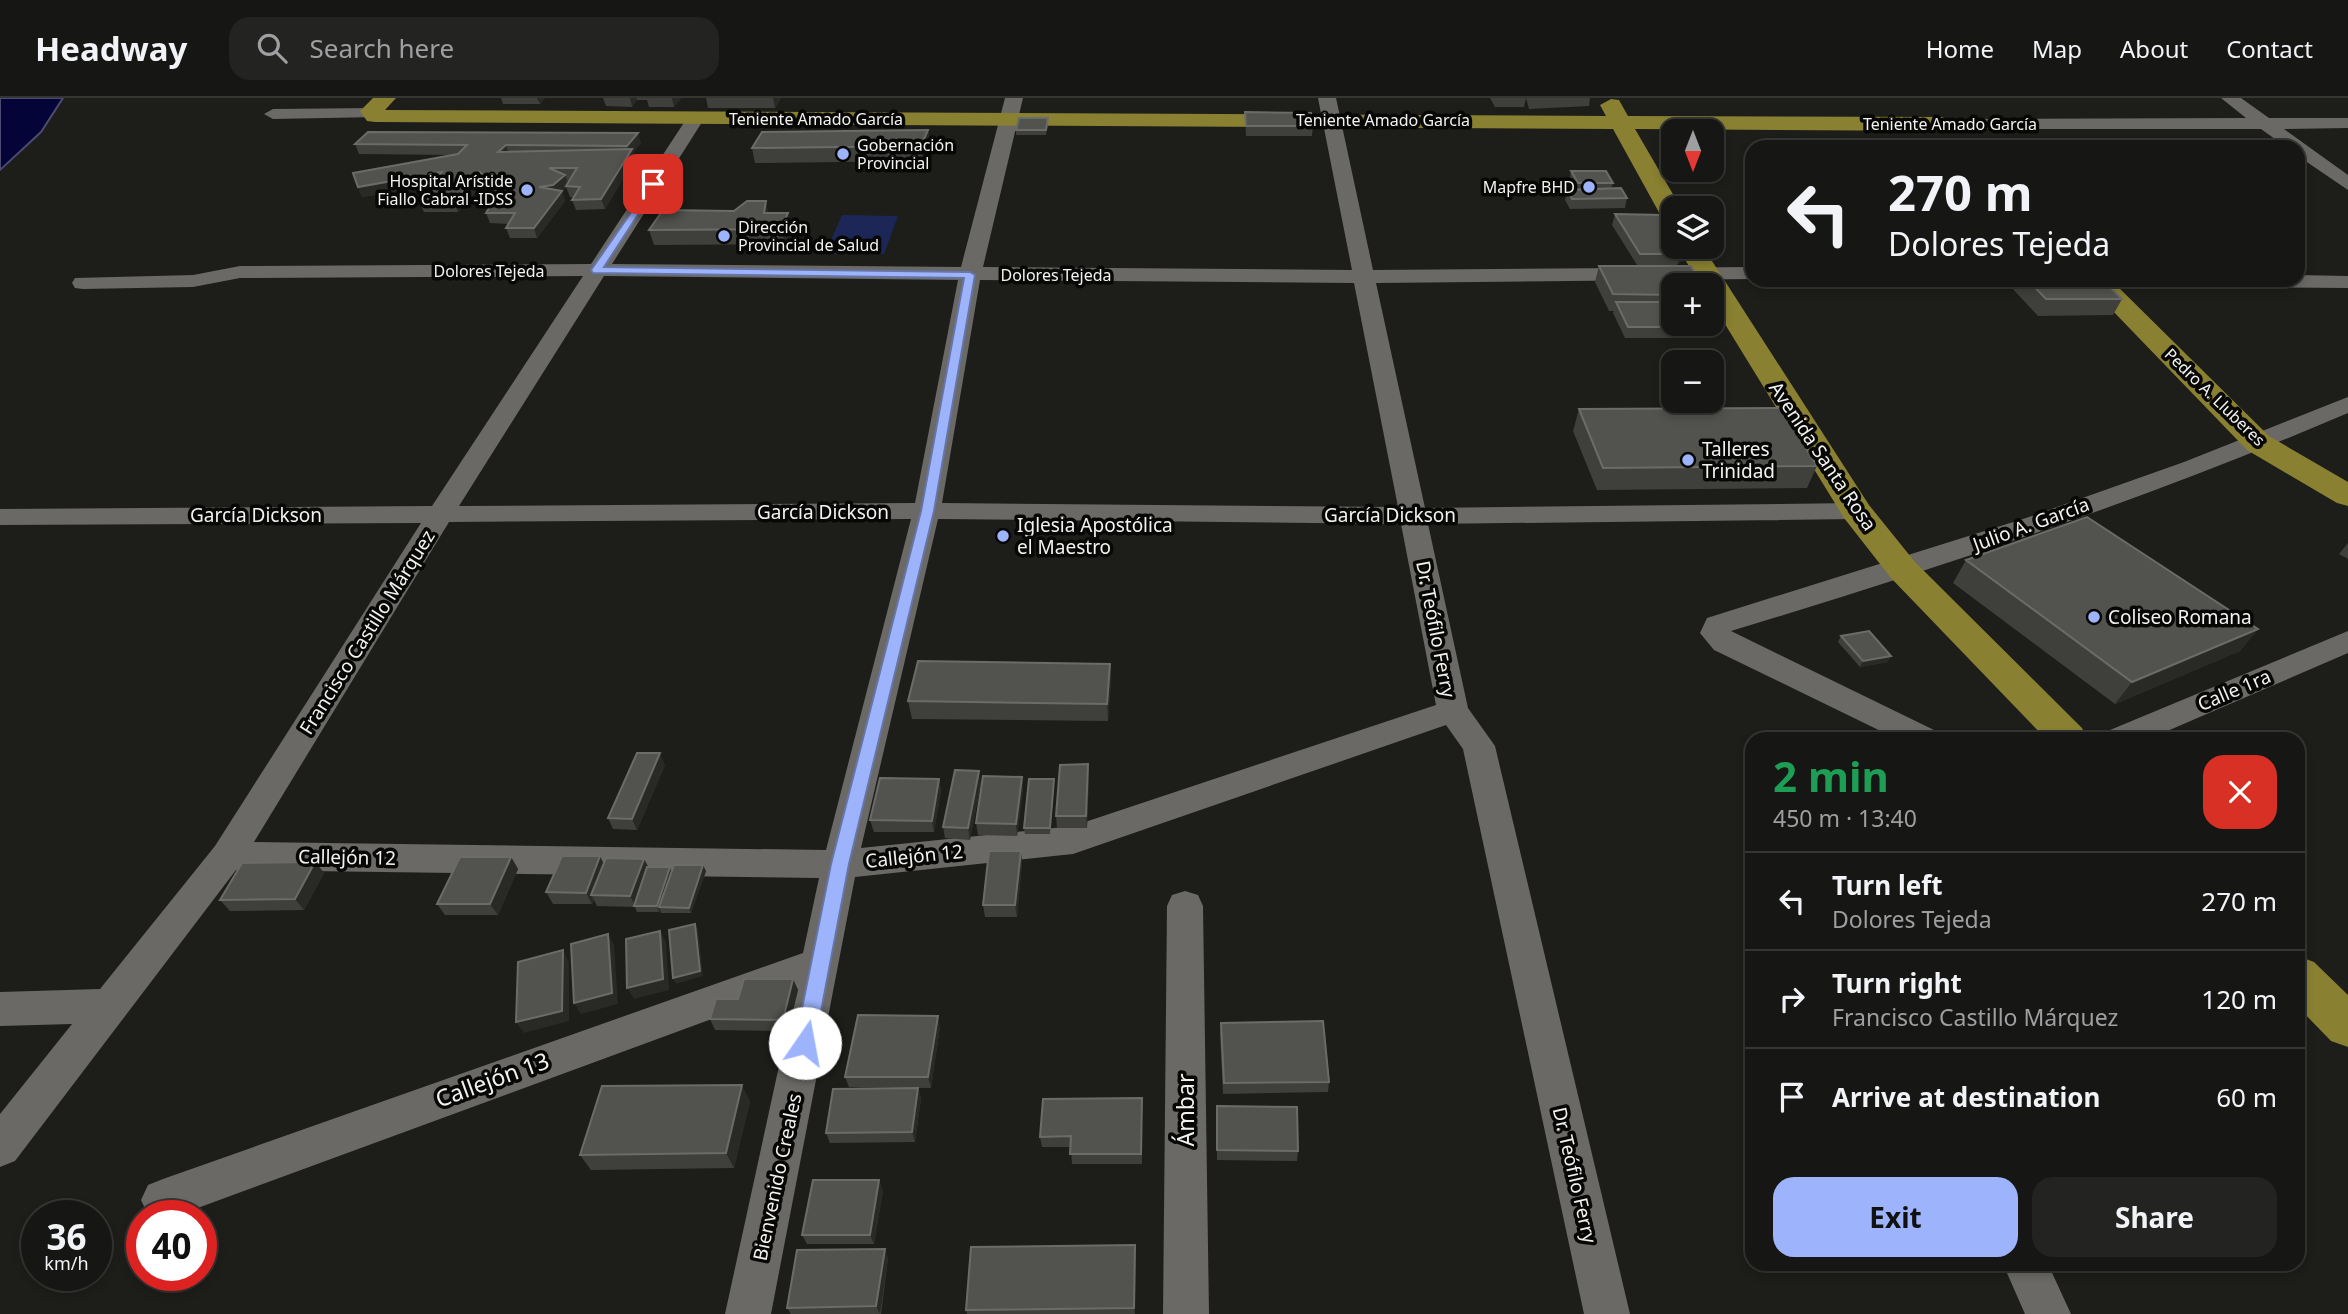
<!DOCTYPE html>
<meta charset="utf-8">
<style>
:root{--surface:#161614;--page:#232322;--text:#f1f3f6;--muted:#9e9fa0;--line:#353534;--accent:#9db4fd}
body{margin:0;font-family:"Noto Sans",sans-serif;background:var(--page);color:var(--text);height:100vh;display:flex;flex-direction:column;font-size:26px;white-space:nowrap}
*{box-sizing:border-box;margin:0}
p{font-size:23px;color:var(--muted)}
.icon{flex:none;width:38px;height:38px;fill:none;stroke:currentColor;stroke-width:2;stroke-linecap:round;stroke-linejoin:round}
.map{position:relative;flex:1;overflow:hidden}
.side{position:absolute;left:1745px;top:634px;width:560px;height:539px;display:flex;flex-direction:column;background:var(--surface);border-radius:21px;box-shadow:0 4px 10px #0003,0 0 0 2px var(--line)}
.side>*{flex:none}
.hud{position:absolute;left:1745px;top:42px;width:560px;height:147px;border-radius:21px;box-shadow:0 4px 10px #0003,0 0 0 2px var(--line);background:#161614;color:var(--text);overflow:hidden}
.needle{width:46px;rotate:180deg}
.tools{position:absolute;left:1661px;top:21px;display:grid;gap:14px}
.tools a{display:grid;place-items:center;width:63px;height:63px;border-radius:14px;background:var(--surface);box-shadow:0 4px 10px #0003,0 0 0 2px var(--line);font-size:35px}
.speed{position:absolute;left:21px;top:1102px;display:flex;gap:14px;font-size:35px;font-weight:700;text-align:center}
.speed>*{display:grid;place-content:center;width:91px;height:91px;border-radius:50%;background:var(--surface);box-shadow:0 4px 10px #0003,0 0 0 2px var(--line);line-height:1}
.speed small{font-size:18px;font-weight:400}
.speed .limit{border:10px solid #d22;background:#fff;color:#111}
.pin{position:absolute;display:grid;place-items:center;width:60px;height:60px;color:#fff;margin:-30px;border-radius:14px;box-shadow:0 4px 10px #0006}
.me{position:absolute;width:77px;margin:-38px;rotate:12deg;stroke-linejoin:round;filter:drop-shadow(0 0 5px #0008)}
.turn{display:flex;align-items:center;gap:24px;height:147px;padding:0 28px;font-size:32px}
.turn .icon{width:91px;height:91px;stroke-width:2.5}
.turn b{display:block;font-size:49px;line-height:60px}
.round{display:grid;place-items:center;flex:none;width:74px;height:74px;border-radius:21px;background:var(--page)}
.summary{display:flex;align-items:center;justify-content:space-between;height:119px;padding:0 28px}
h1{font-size:42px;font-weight:700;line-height:52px;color:#1e9e55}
.primary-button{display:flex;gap:14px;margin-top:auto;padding:14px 28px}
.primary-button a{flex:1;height:80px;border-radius:21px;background:var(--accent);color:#111;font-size:28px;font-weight:700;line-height:80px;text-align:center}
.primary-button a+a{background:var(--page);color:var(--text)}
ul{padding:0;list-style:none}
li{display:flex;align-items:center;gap:21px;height:98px;padding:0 28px;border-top:2px solid var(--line)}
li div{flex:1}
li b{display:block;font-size:26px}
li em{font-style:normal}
header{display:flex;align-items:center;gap:42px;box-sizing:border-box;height:98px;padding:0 35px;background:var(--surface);border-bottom:2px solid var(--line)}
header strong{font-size:33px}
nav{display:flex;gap:38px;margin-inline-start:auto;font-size:24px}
.search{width:490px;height:63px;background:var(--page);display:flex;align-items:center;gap:18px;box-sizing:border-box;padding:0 24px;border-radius:21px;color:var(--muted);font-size:26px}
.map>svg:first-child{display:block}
.green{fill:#1c2758}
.water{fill:#050438;stroke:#4c4b6f;stroke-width:2}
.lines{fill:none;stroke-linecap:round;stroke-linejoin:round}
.minor{fill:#6a6966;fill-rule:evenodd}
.major{fill:#898031;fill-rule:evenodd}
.wall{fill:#3f3f3c}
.shaded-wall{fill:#292926}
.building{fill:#52524f;stroke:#6b6b68;stroke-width:2}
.route{fill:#9db4fd;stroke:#6675a4;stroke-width:2}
.poi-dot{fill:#9db4fd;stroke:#070706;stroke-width:2.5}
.labels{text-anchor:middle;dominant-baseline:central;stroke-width:7;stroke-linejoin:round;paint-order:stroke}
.far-street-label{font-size:16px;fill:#f3f2f0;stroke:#070706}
.far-poi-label{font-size:16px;fill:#f3f2f0;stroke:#070706;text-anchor:start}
.poi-label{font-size:19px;fill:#f3f2f0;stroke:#070706;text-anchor:start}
.street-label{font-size:19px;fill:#f3f2f0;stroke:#070706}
.near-street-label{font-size:23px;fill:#f3f2f0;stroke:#070706}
</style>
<header>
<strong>Headway</strong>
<div class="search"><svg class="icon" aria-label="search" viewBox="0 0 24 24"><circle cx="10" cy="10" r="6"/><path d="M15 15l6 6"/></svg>Search here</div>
<nav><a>Home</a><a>Map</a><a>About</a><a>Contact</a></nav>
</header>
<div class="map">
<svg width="2348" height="1216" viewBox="0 0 2348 1216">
<rect width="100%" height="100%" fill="#1d1d1a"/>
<!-- green -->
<path class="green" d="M842,117L898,118L884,156H825Z"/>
<!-- water -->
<path class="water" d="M0,0H63L41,34L0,72Z"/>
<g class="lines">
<!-- minor -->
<path class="minor" d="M1005,0H1023L983,169L1352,172L1318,0H1336L1373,172L1752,169V181L1376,185L1425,410L1856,405L1866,407L1869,413L1866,419L1856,421L1428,426L1468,610L1495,648L1630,1216H1584L1463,651L1446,627L1073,756L855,779L771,1216H725L796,890L176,1118L148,1117L141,1102L148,1087L163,1081L803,855L819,780L236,772L15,1063L0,1069V1016L72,926L0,928V894L100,891L215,748L421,425L0,427V411L432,408L583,178L240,180L193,189L83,191L75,190L72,185L75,180L193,177L240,168L591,166L689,17L695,16L704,21L612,166L961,169ZM604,178L958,182L915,405L459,408ZM980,182L1354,185L1398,409L942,405ZM911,421L826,752L254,744L449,424ZM938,421L1401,426L1436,607L1073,728L861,750Z
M2221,0H2241L2269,20H2348V30L2284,31L2348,77V92L2298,58V49H2286L2261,31H1943L1934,26L1943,21L2246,20Z
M373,10L382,15L379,19L273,21L264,16L273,11Z
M2298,177L2348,178V190L2083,188L2072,182H2298Z
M2348,299V315C2147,401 1940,470 1731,533L1934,632L1939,640H1895L1714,552L1700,535L1707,520L2026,420L2184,364Z
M2348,533V555L2151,640H2105L2110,632Z
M1185,793L1198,797L1203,808L1209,1216H1163L1167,808L1172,797Z
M2003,1166H2048L2071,1216H2025Z"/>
<!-- major -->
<path class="major" d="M373,0H396L385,12L1606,18L1600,7L1611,1L1619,2L1628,18L1943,19L1954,26L1943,33L1635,31L1681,110H1673V125L1664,123L1661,118L1613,31L375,24L367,23L360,13Z
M1677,149H1703L1869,407L1915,464L2082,630L2087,640H2045L1891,480L1844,420L1712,205V187H1701Z
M2083,182H2111L2269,338L2348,384V408L2337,405L2247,352Z
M2298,858L2314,864L2348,897V949L2331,943L2298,909Z"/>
</g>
<!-- wall -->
<path class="wall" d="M501,0H545L540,6H503Z
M603,0H681L674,9H649L647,2H637L632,9L606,8Z
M706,0H781L775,10H708Z
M1490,0H1590L1589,8L1529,11L1526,0L1524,9H1495Z
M1245,14L1313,28L1312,38H1246Z
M1048,20V25L1046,37H1016V32Z
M928,32L930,46L923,63L755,65L752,50Z
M641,45L633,54L635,61L605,111L576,112L572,102L574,99H570L566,89L562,93L565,103L537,140H510L506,130L509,126L490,125L486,115L497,98L484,84L458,114H424L419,104L432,87L362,99L358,89L456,57L359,56L355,46Z
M1571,73L1613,85L1611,91L1627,100L1625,110L1570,111L1565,102L1567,92L1573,91L1569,83Z
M768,115L791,130L785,146L654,147L649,132Z
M1615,116L1684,152L1681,163L1677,167H1637L1612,127Z
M1599,168L1673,187V226L1703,229L1699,240H1625L1613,215L1614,213H1609L1595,184Z
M2015,182H2103L2122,201L2113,217L2038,218L2011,189Z
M1579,311L1817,368L1807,390L1597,392L1573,333Z
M2348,445V461L2339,456Z
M1966,462L2258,531L2240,553L2115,606L1953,485Z
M1841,538L1888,564L1860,569L1838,544Z
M1110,566L1111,583L1108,623L912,621L908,603Z
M1088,666L1089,678L1087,730H1057L1056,718Z
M665,667L637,732L613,731L608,720Z
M1022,679L1023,691L1017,738L978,737L976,725Z
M939,681L941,692L934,734H874L870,722Z
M1054,681V687L1050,736H1025L1024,730Z
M981,684L970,742L945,740L943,729Z
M1021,753L1022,765L1017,819H985L983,807Z
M511,759L518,771L498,817H445L437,806Z
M644,761L648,769L672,773H706L691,815H661L660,812L659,814H637L635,809L597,808L594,802L592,806H553L546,794Z
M315,764L324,775L304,812L230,813L220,802Z
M793,881L798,892L788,933L715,932L710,921L738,901Z
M1221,925L1329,984L1328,994L1223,996L1220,936Z
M940,929L931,990L849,989L845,979Z
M918,990L921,1000L915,1044L830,1045L826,1035Z
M1142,1000V1066H1072L1071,1049H1042L1040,1039Z
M750,1003L734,1070L591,1072L580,1057Z
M1217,1018L1298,1053L1297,1063L1217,1062Z
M883,1092L874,1146H807L802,1137Z
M1135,1147V1216H967L966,1212Z
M888,1160L881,1216H791L787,1210Z"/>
<!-- shaded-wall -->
<path class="shaded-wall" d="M537,0H545L540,6Z
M630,0H637V2L632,9Z
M672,0H681L674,9Z
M773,0H781L775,10Z
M928,32L930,46L923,63L921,48Z
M638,35L641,45L633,54L635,61L605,111L601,101L630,55L627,48Z
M506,47L509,57L498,54Z
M442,74L447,84L362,99L358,89Z
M480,74L484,84L458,114L454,104Z
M565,77L569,87L562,93L565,103L537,140L534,130L539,89Z
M766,103L769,119L764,115Z
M788,115L791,130L785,146L781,131Z
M1684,152L1681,163L1677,167L1680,156Z
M2258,531L2240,553L2115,606L2132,584Z
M1891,558L1888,564L1860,569L1863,563Z
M1110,566L1111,583L1108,623L1107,606Z
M660,655L665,667L637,732L632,721Z
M1088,666L1089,678L1087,730L1086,718Z
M979,673L981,684L970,742L968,730Z
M1022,679L1023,691L1017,738L1016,726Z
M939,681L941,692L934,734L932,723Z
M1021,753L1022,765L1017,819L1015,807Z
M600,758L606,770L591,797L594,802L592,806L586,795Z
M511,759L518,771L498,817L490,806Z
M644,761L650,772L636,809L630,798Z
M315,764L324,775L304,812L295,801Z
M703,767L706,773L691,815L689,810Z
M670,769L672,775L659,809L660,812L659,814L657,808Z
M695,826L698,831L703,878L676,886L673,880Z
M660,833L666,844L669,892L634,901L627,890Z
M608,836L614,847L618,906L581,916L574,905Z
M563,852L569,864V923L524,935L516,924Z
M793,881L798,892L788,933L783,922Z
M938,918L940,929L931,990L928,979Z
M742,987L750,1003L734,1070L726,1055Z
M918,990L921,1000L915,1044L912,1034Z
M879,1082L883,1092L874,1146L870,1137Z
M1135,1147L1136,1161L1135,1216L1134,1210Z
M885,1151L888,1160L880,1216L876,1208Z"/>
<!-- building -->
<path class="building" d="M1245,14L1311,15L1313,28H1246Z
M1019,20H1048L1046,32H1016Z
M928,32L921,48L752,50L762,34Z
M368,34L638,35L627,48L506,47L498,54L632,51L601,101L572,102L580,89L566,88L577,70H549L565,77L553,87L539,89L562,93L534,130H506L515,115H486L499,94L480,74L454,104H419L442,74L358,89L353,75L458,56L467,47L355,46Z
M1571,73H1606L1613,85H1578Z
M1621,90L1627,100L1572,101L1567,92Z
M747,103H766L764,115H788L781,131L649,132L663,112L734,113Z
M1615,116L1663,117L1673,134V149H1682L1684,152L1680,156H1640Z
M1599,168H1691L1702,187H1673V197L1613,196Z
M2028,182H2103L2122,201H2046Z
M1616,204H1673V226H1701L1703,229H1628Z
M1781,310L1817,368L1603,370L1579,311Z
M2087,419L2258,531L2132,584L1966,462Z
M1869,533L1891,558L1863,563L1841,538Z
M918,563L1110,566L1107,606L908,603Z
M2179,637L2184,640H2169Z
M637,655H660L632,721L608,720Z
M1088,666L1086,718H1056L1060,667Z
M955,672L979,673L968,730L943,729Z
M983,678L1022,679L1016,726L976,725Z
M880,680L939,681L932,723L870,722Z
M1029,681H1054L1050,730H1024Z
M989,753H1021L1015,807H983Z
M562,758H600L586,795L546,794Z
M460,759H511L490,806H437Z
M606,760L644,761L630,798L591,797Z
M315,764L295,801L220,802L242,765Z
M674,767H703L689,810L659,809Z
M647,769H670L657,808H634Z
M695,826L700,873L673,880L669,832Z
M660,833L663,881L627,890L626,841Z
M608,836L612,895L574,905L571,846Z
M563,852L562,913L516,924L518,864Z
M744,881H793L783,922L710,921L716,901H738Z
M858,917L938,918L928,979H845Z
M1323,923L1329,984L1224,985L1221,925Z
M742,987L726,1055L580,1057L602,988Z
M918,990L912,1034L826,1035L833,991Z
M1142,1000L1141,1056H1070L1071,1038L1040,1039L1043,1001Z
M1217,1008L1297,1009L1298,1053L1217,1052Z
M813,1082H879L870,1137H802Z
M1135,1147L1134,1210L966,1212L971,1149Z
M885,1151L876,1208L787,1210L797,1152Z"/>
<!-- route -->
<path class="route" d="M653,83L658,86L604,169L970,174L975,177L934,413L849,766L815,945L812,951L805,954L798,951L795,945L831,766L921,413L964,180L593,175L591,172Z"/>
<!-- markers -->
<g class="poi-dot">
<circle cx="843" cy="56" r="7"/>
<circle cx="1589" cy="89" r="7"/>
<circle cx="527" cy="92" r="7"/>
<circle cx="724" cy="138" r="7"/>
<circle cx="1688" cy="362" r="7"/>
<circle cx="1003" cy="438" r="7"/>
<circle cx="2094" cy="519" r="7"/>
</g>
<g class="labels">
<!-- far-street labels -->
<g class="far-street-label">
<text x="816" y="21">Teniente Amado García</text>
<text x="1383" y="22">Teniente Amado García</text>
<text x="1950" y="26">Teniente Amado García</text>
<text x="489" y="173">Dolores Tejeda</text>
<text x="1056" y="177">Dolores Tejeda</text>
<text transform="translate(2215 299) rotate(44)">Pedro A. Lluberes</text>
</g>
<!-- far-poi labels -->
<g class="far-poi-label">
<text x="857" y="47">Gobernación<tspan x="857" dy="18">Provincial</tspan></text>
<text x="513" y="83" text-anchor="end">Hospital Arístide<tspan x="513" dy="18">Fiallo Cabral -IDSS</tspan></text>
<text x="1575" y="89" text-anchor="end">Mapfre BHD</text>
<text x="738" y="129">Dirección<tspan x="738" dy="18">Provincial de Salud</tspan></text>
</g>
<!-- poi labels -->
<g class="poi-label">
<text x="1702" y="351">Talleres<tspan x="1702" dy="22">Trinidad</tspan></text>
<text x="1017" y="427">Iglesia Apostólica<tspan x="1017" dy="22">el Maestro</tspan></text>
<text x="2108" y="519">Coliseo Romana</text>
</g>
<!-- street labels -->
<g class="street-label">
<text transform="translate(1823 358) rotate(56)">Avenida Santa Rosa</text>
<text x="823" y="414">García Dickson</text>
<text x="256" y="417">García Dickson</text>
<text x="1390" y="417">García Dickson</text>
<text transform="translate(2031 426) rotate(-20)">Julio A. García</text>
<text transform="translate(1436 531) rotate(79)">Dr. Teófilo Ferry</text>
<text transform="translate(367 534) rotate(-58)">Francisco Castillo Márquez</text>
<text transform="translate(2234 592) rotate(-23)">Calle 1ra</text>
<text transform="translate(914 758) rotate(-6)">Callejón 12</text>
<text transform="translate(347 759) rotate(1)">Callejón 12</text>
<text transform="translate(1575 1077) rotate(77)">Dr. Teófilo Ferry</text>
<text transform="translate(777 1079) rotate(-78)">Bienvenido Creales</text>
</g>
<!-- near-street labels -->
<g class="near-street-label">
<text transform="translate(492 981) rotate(-20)">Callejón 13</text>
<text transform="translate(1185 1012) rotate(-90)">Ámbar</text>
</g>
</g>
</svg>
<div class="tools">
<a><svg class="needle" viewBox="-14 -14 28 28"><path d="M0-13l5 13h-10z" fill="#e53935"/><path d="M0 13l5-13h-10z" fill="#9e9fa0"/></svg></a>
<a><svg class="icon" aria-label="layers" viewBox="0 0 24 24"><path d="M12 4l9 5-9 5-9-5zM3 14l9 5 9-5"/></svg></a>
<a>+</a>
<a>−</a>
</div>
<div class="speed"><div>36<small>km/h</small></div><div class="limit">40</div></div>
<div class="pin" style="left:653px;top:86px;background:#d93025"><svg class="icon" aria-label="arrive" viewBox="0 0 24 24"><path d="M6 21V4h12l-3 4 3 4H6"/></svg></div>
<svg class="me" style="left:805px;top:945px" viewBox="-20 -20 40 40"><circle r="19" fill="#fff"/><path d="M0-13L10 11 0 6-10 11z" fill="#9db4fd"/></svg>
<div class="hud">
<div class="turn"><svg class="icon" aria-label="left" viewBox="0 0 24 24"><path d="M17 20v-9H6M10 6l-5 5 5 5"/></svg><div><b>270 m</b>Dolores Tejeda</div></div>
</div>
<section class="side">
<div class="summary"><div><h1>2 min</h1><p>450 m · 13:40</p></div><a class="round" style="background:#d93025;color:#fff"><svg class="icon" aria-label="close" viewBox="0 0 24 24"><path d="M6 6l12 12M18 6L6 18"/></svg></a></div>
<ul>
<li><svg class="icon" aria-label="left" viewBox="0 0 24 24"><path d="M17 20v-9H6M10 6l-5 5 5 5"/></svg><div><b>Turn left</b><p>Dolores Tejeda</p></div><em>270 m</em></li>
<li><svg class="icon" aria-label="right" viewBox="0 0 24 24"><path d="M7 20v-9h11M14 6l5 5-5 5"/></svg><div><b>Turn right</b><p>Francisco Castillo Márquez</p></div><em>120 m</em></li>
<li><svg class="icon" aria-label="arrive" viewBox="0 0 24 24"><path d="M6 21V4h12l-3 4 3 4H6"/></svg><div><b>Arrive at destination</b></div><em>60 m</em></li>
</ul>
<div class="primary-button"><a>Exit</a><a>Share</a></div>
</section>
</div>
